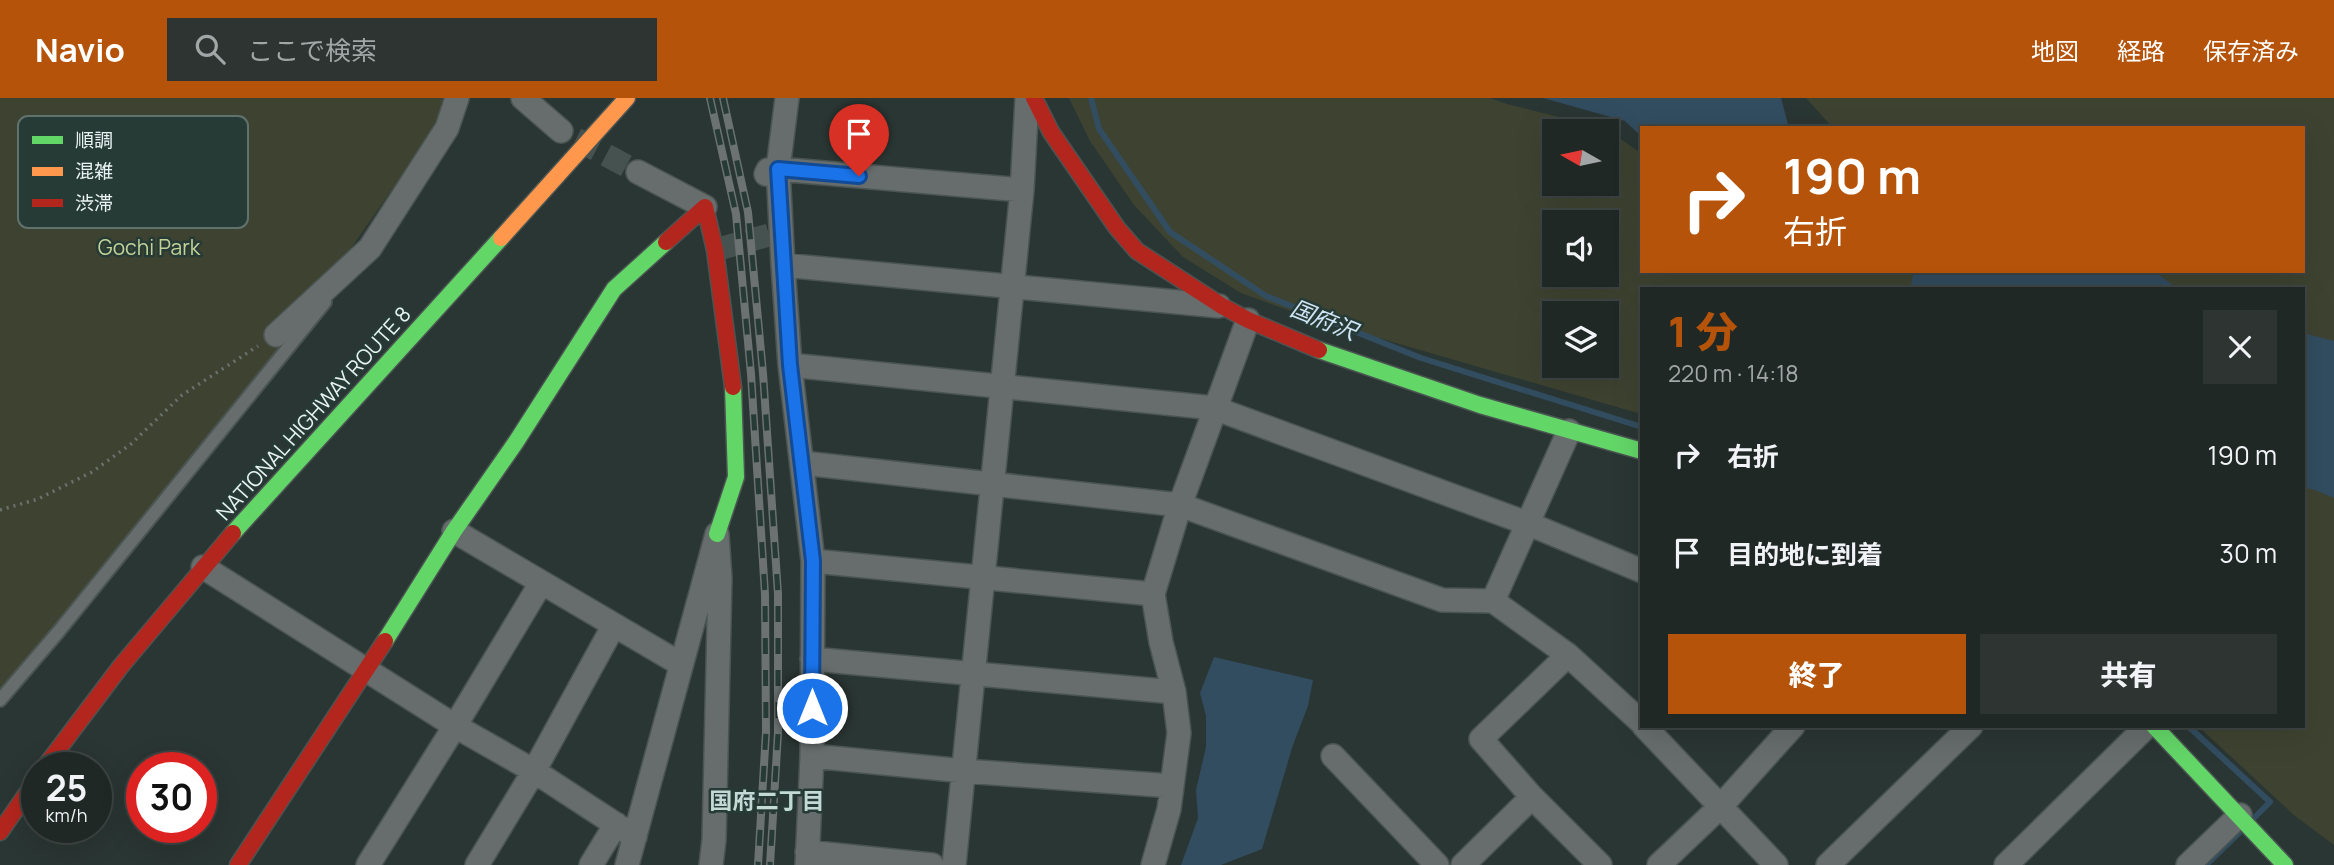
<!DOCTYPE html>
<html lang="ja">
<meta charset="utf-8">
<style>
:root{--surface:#202826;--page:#2d3432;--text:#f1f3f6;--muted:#a2a6a7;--line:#3d4443;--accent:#b45309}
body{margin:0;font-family:Manrope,"Noto Sans JP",sans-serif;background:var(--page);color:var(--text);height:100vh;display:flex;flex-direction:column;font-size:26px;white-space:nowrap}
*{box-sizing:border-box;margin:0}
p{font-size:23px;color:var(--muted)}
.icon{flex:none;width:38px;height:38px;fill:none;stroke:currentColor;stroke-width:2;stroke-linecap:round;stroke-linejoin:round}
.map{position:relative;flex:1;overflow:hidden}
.drawer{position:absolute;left:1640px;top:189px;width:665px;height:441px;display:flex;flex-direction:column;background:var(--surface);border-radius:0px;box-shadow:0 7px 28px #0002,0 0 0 2px var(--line)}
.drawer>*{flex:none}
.guide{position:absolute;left:1640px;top:28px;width:665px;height:147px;border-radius:0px;box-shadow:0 7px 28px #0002,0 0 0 2px var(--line);background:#b45309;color:#fff;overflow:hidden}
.needle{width:46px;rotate:279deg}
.controls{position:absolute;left:1542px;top:21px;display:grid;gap:14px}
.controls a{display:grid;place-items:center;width:77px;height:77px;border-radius:0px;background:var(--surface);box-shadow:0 7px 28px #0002,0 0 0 2px var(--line);font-size:35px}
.speed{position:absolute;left:21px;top:654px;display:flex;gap:14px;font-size:35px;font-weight:700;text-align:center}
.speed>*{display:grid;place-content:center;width:91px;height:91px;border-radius:50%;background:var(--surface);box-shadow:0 7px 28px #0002,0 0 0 2px var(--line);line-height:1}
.speed small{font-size:18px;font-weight:400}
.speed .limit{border:10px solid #d22;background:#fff;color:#111}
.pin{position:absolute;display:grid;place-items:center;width:60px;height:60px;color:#fff;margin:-72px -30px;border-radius:50% 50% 50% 0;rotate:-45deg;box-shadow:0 0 7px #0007}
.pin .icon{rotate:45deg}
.me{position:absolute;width:77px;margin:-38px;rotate:0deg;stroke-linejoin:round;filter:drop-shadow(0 0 5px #0008)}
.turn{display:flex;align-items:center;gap:24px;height:147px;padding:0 28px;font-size:32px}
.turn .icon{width:91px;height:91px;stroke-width:2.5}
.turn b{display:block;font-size:49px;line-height:60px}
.round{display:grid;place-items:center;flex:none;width:74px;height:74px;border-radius:0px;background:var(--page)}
.summary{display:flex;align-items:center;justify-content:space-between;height:119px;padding:0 28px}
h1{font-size:42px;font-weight:800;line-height:52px;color:var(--accent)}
.action{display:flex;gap:14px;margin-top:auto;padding:14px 28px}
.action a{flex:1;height:80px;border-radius:0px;background:var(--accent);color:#fff;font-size:28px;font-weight:800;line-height:80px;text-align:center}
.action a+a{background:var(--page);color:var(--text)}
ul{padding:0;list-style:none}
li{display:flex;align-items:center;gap:21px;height:98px;padding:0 28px}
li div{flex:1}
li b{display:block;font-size:26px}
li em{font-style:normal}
header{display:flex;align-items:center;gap:42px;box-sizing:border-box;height:98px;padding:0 35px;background:var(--accent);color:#fff}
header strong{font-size:33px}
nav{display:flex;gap:38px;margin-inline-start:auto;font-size:24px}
.search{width:490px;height:63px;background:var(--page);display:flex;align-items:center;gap:18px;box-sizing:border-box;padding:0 24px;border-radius:0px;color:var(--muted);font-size:26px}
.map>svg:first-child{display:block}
.green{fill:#3e4331;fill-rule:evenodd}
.water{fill:#324d60}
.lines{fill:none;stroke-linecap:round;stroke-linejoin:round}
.stream{stroke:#324d60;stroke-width:6}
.street-tunnel{stroke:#465250;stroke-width:23;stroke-dasharray:23 11;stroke-linecap:butt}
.lane-casing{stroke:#4a5452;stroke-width:16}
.street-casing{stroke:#4a5452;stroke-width:26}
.fast-casing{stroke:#4a5452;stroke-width:19}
.slow-casing{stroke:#4a5452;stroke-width:19}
.jam-casing{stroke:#4a5452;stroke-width:19}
.path{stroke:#6b7371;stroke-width:3.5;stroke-dasharray:2 5;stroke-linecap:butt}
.lane{stroke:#666d6c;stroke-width:12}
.street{stroke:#666d6c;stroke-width:23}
.fast{stroke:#63d668;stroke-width:16}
.slow{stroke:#ff974d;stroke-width:16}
.jam{stroke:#b3261e;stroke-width:16}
.rail-casing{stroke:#6b7271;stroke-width:8}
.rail{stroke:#263a36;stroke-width:5;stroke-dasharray:16;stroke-linecap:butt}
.route-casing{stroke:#114b97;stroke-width:18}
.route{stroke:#1a73e8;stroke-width:12}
.labels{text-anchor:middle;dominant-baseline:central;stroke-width:5;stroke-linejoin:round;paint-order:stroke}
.park-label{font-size:21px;fill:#c3d196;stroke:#263a36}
.street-label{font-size:21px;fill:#e8f3f1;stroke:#263a36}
.water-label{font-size:23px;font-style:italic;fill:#cfe4f5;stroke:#263a36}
.neighbourhood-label{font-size:23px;font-weight:bold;fill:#c2d9d4;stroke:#263a36}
.key{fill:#263a36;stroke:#60726e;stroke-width:2}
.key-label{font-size:19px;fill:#e8f3f1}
</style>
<header>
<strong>Navio</strong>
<div class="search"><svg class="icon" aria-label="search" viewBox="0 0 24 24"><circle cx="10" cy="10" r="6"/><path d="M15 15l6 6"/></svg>ここで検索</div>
<nav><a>地図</a><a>経路</a><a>保存済み</a></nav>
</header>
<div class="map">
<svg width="2334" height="767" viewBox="0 0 2334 767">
<rect width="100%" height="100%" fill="#2a3633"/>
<!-- green -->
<path class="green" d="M0,0H444L439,17L422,49L262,277L0,606Z
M1069,0H1490L1507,6L1606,31L1641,55L1642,173H2303V30H1833L1806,0H2334V747L2295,718L2198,628H2303V191H1642L1641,316L1310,220L1241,195L1183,159L1134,107L1090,43ZM1554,33H1606V86H1554ZM1554,124H1606V177H1554ZM1554,215H1606V268H1554Z"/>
<!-- water -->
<path class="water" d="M1543,0H1781L1789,30H1642L1641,38L1625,23Z
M1914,173H2153L2179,191H1910Z
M2303,235L2334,243V400L2315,392L2303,389Z
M1214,559L1313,582L1308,608L1293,647L1262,751L1221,767H1181L1198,720L1196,692L1206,649V618L1200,595Z"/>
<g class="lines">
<!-- stream -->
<path class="stream" d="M1091,0L1099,31L1170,134L1266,198L1421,260L1642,329
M2188,628L2270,704L2255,719
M2206,767L2242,732"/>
<!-- street-tunnel -->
<path class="street-tunnel" d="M576,41L638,74
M715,152L769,137"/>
<!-- lane casing -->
<g class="lane-casing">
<path id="lane" d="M0,602L59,533L325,204"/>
</g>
<!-- street casing -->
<g class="street-casing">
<path id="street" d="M523,0L561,33
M787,0L778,71L783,167L790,267L813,463L812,658L807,767
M638,74L705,109
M766,76L768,72L778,71L1022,92
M783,167L1219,208
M276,237L370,150L447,30L457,0
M790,267L1214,310L1529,426L1642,473
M803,365L1180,407L1442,502L1493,503L1568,557L1642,625
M454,433L672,561
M813,463L1153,496
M203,469L455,628L534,673L635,739
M1493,503L1569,333
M1568,557L1481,641L1532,699L1600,767
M812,561L1174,594
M1644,628L1776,767
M812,658L964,673L1172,688
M1333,658L1437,767
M807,754L932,767
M368,767L455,628L541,485
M477,767L534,673L614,527
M591,767L616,726
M627,767L717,436L720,480L714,742L711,767
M954,767L1022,92L1027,0
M1153,767L1169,711L1179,635L1174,594L1161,544L1153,496L1180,407L1248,222
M1463,767L1532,699
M1659,767L1721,708L1793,628
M1828,767L1971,628
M2006,767L2147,628
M2188,767L2240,717"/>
</g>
<!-- fast casing -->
<g class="fast-casing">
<path id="fast" d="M1319,252L1480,307L1642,353
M233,435L501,140
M717,436L736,379L733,289
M385,543L454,433L516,344L614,191L666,144
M2154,628L2285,767"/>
</g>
<!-- slow casing -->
<g class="slow-casing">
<path id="slow" d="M501,140L627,0"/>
</g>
<!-- jam casing -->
<g class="jam-casing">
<path id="jam" d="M1034,0L1051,34L1117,130L1137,153L1222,208L1248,222L1319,252
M666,144L705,109L715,152L733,289
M44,670L121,568L233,435
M0,734L37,681
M238,767L385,543"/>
</g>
<!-- path -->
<path class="path" d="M0,412L38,401L92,374L131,346L182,297L258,248"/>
<!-- lane -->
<use href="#lane" class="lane"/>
<!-- street -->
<use href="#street" class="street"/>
<!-- fast -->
<use href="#fast" class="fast"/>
<!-- slow -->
<use href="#slow" class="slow"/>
<!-- jam -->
<use href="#jam" class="jam"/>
<!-- rail casing -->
<g class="rail-casing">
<path id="rail" d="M710,0L736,116L751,276L765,496L766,634L758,767
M723,0L748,114L763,275L778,496V635L770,767"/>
</g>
<!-- rail -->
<use href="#rail" class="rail"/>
</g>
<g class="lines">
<!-- route casing -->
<g class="route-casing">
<path id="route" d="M812,610L813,463L790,267L778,71L859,78"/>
</g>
<!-- route -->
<use href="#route" class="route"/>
</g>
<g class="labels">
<!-- park labels -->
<g class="park-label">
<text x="149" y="149">Gochi Park</text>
</g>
<!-- street labels -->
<g class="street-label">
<text transform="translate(313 315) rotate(-48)">NATIONAL HIGHWAY ROUTE 8</text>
</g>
<!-- water labels -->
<g class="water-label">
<text transform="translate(1324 221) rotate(22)">国府沢</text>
</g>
<!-- neighbourhood labels -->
<g class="neighbourhood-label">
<text x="767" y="702">国府二丁目</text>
</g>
</g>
<!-- legend -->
<rect x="18" y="18" width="230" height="112" rx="10" class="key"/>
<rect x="32" y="38" width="31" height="8" fill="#63d668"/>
<rect x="32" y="69" width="31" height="9" fill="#ff974d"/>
<rect x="32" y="101" width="31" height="8" fill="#b3261e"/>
<g class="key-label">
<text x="75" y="49">順調</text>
<text x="75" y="80">混雑</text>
<text x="75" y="112">渋滞</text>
</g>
</svg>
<div class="controls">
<a><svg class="needle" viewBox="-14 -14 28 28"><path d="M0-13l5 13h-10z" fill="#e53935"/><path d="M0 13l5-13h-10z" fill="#a2a6a7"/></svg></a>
<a><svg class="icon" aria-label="sound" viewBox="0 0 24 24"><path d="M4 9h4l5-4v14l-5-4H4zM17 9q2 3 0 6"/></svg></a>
<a><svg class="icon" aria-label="layers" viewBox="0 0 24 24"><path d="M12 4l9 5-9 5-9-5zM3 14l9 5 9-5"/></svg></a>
</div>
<div class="speed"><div>25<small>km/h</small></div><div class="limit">30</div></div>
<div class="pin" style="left:859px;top:78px;background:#d93025"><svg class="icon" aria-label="arrive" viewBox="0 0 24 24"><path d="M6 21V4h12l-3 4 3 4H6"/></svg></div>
<svg class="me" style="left:812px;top:610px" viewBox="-20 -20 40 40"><circle r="17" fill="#1a73e8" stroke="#fff" stroke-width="3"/><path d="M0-11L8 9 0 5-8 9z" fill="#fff"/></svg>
<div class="guide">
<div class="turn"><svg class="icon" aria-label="right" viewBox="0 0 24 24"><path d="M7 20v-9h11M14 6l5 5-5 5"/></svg><div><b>190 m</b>右折</div></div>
</div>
<section class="drawer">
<div class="summary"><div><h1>1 分</h1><p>220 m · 14:18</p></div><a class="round"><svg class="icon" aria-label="close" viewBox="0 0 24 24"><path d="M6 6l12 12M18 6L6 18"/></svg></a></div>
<ul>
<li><svg class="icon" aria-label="right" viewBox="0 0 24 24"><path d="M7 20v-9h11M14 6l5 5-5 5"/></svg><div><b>右折</b></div><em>190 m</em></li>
<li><svg class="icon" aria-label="arrive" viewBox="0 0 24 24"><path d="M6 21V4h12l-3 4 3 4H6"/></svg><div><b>目的地に到着</b></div><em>30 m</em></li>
</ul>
<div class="action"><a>終了</a><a>共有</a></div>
</section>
</div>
